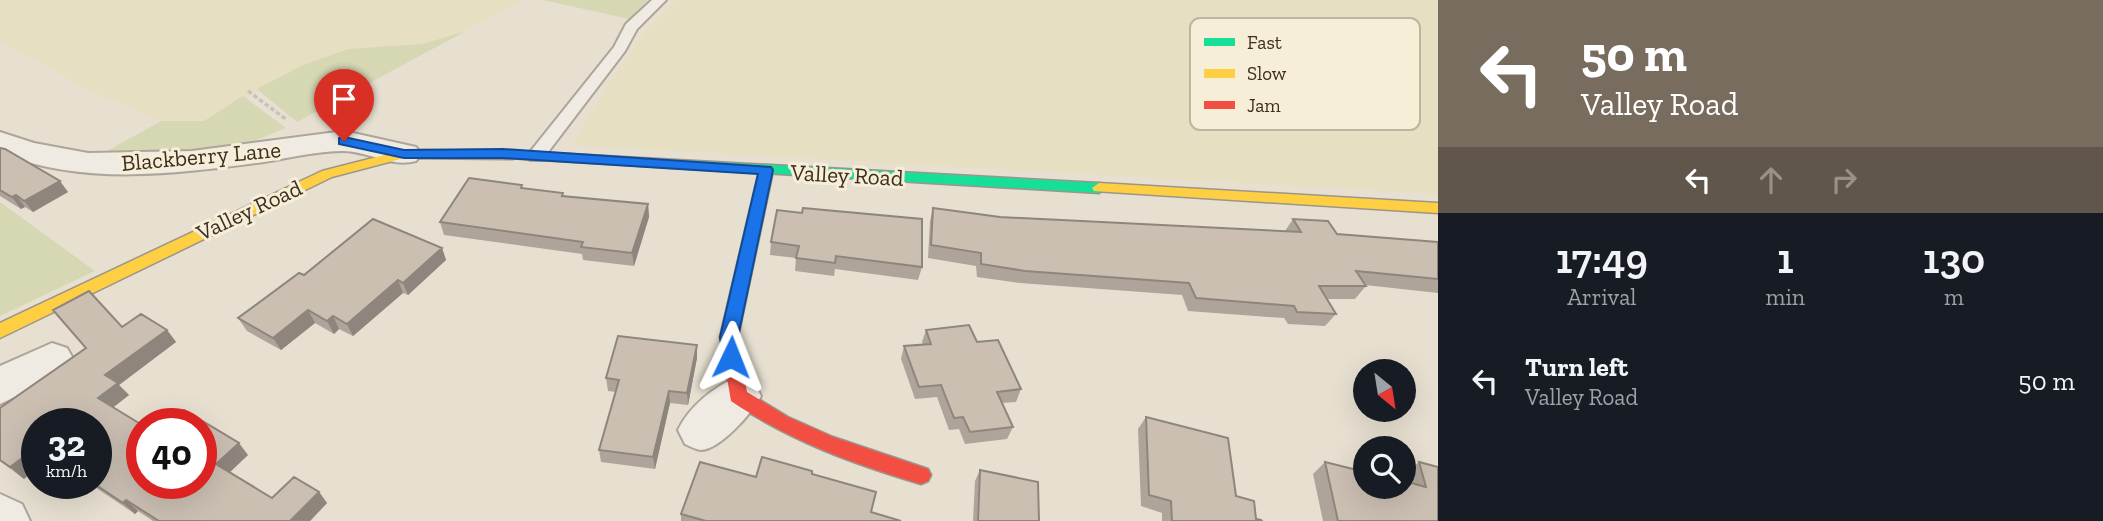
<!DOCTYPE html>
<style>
:root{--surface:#171b24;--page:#20242c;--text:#f1f3f6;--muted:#9ea1a6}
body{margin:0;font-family:"Zilla Slab",serif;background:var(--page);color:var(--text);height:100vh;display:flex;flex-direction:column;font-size:26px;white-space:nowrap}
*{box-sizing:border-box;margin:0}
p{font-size:23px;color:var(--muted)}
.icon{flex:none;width:38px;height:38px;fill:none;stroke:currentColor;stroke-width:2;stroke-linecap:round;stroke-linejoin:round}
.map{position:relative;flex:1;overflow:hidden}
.sheet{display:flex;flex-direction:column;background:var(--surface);width:665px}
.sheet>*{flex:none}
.hud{background:#786c5e;color:#fff;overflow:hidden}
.needle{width:46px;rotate:150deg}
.controls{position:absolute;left:1353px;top:359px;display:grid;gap:14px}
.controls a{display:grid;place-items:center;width:63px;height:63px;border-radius:50%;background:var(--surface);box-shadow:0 7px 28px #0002;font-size:35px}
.speed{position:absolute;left:21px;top:408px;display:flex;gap:14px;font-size:35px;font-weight:700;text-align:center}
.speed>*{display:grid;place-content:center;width:91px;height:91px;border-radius:50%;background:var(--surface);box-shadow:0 7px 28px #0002;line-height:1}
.speed small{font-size:18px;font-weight:400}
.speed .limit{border:10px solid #d22;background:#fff;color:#111}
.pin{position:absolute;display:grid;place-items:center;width:60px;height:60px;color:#fff;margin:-72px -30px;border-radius:50% 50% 50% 0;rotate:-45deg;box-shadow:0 0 7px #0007}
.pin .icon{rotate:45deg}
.me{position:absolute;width:77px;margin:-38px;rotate:2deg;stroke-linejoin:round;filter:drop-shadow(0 0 5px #0008)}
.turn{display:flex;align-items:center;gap:24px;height:147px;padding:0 28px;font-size:32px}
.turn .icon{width:91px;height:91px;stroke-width:2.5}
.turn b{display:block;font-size:49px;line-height:60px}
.lanes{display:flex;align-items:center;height:66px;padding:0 28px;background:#0003;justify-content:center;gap:35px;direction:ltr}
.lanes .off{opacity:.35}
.eta{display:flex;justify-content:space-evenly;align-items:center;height:119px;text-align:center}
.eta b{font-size:42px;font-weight:600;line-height:49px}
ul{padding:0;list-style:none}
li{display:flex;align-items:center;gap:21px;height:98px;padding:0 28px}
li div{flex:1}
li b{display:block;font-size:26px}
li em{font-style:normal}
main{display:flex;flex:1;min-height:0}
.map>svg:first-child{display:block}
.farmland{fill:#e6dfc2}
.green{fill:#d6d7b3}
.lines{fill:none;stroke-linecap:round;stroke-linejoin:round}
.lane-casing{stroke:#ada599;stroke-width:4}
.street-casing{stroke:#ada599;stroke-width:4}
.fast-casing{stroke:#9c958a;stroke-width:3}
.slow-casing{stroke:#9c958a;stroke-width:3}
.jam-casing{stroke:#9c958a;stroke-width:3}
.path{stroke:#c8c2b9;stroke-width:3.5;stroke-dasharray:4.5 2.5;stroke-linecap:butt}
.lane{fill:#efebe3;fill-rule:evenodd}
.street{fill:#efebe3;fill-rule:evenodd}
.fast{fill:#16e098;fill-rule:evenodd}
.slow{fill:#ffcf43;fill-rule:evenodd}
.jam{fill:#f24e42;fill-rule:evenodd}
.wall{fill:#afa499}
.shaded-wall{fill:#8e867d}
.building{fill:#cbbfb2;stroke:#8e867d;stroke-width:2}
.route{fill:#1a73e8;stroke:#114b97;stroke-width:2}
.labels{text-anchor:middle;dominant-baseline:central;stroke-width:6;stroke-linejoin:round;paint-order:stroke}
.street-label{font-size:23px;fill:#3d2e20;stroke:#f7eed8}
.key{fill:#f7eed8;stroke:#bfb4a1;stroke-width:2}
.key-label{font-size:19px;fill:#3d2e20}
</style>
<main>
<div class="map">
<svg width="1438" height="521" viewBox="0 0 1438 521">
<rect width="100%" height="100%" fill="#e7e0d1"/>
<!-- farmland -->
<path class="farmland" d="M0,0H522L466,31L436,41L302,66L204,121H161L79,86L48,66L0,43Z
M677,0H1438V194L572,145L612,79L643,34Z"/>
<!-- green -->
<path class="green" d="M543,0H648L629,19Z
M466,31L297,122L257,89L301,66L348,49L423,44Z
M243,96L286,128L254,141L204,154L100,155L161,121H204Z
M0,202L95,271L0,316Z"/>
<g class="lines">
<!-- lane casing -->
<g class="lane-casing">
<path id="lane" d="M652,0H666L637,29L625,51L542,160H530L528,156L530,152L614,47L626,24Z"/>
</g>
<!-- street casing -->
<g class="street-casing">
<path id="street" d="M344,131L416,147L421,154L416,161C391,168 368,151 343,151C317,151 289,158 264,162C176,174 84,186 0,153V132L34,143L88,153L192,151Z
M52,343L67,348L74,360L67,372L0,404V366Z
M738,377L754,383L761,396C753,412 719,451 700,450C696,449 689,446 685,444L678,430C689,407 714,386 738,377Z
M0,494L22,504L30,521H0Z"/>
</g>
<!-- fast casing -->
<g class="fast-casing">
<path id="fast" d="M513,151L1099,183L1106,188L1099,193L508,158L506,155L508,152Z"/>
</g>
<!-- slow casing -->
<g class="slow-casing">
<path id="slow" d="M404,150L513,151L520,155L513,159L404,158L332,177L0,338V323L322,171Z
M1099,183L1438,203V213L1094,191L1092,188Z"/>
</g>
<!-- jam casing -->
<g class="jam-casing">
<path id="jam" d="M766,167L773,171L738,337L747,392L788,417L833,437L928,469L931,475L928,481L921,484C854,464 790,441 731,401L720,337L759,171Z"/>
</g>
<!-- path -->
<path class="path" d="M248,91L287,120"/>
<!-- lane -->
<use href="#lane" class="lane"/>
<!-- street -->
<use href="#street" class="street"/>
<!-- fast -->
<use href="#fast" class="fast"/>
<!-- slow -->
<use href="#slow" class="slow"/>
<!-- jam -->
<use href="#jam" class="jam"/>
</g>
<!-- wall -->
<path class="wall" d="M0,148L68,192L33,212L25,207L21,209L0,196Z
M523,188L564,196L648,204L649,217L634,266L583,260L582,254L444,235L440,222Z
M933,208L1000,217L1285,231L1293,219L1337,234L1438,242V293L1365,285L1366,286L1355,299H1327L1336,314L1325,326L1288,324L1284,318L1188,311L1182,295L1020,283L977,277L976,266L928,258L930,221Z
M777,210L922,267L918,280L835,269L834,276L795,271L796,258L770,255L771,242Z
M442,248L446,260L408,295L403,293L353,336L339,329L334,334L315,323L281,350L247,331L238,318L304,275Z
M122,327L167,330L176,342L119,385L129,395L113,407L142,483L248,455L229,472L272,498L319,492L327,503L310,521H153L138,511L135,514L89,483H96L37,424L24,479L0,461V408Z
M926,330L977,342L1021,389L1016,402L1002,403L1013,427L1007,439L965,444L959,429L949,430L937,397L915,399L901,359L904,346L923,345L922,342Z
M697,345V358L688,405L670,403L655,469L601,462L599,450L616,392L608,391L606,378Z
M1146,417L1236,496L1256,519L1262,521H1162V513L1141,506L1138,429Z
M1325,462L1408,482L1405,474L1419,462L1438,521H1323L1313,474Z
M980,470L1039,521H973L975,481Z
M812,474L871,512L901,521H681V514L756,477Z"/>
<!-- shaded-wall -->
<path class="shaded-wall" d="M60,181L68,192L33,212L24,201Z
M16,195L25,207L21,209L12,197Z
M648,204L649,217L634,266L632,253Z
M442,248L446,260L408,295L403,283Z
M398,280L403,293L353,336L347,324Z
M308,310L315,323L281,350L273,338Z
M333,316L339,329L334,334L327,321Z
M167,330L176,342L119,385L129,395L110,410L98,398L105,375Z
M697,345V358L688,405L687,393Z
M669,391L670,403L655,469L653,457Z
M239,443L248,455L226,476L216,464Z
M37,447V469L24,479L10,467Z
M319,492L327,503L310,521H290Z
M126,500L138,511L135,514L123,503Z"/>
<!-- building -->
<path class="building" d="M0,148L5,149L60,181L24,201L16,195L12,197L0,190Z
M469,178L522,185L521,188L563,193L562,196L648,204L632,253L581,247L583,242L440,222Z
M803,208L922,219V267L836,256L835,263L796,258L799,246L771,242L777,210L802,213Z
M933,208L1000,217L1301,232L1293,219L1328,221L1337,234L1438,242V279L1356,271L1366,286H1319L1336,314L1297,312L1294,306L1196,298L1189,283L1025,271L981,264V253L931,245Z
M373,219L442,248L403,283L398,280L347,324L333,316L327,321L308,310L273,338L238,318L299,273L304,275Z
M89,291L122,327L141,314L167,330L105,375L118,383L98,398L142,425V483H201V424H168L184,410L239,443L216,464L272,498L294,477L319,492L290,521H159L126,500L123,503L93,483H96V424H37V447L10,467L0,460V408L86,348L53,310Z
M969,325L977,342L998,340L1021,389L997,392L1013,427L970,432L963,417L954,418L941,385L919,387L904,346L931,344L926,330Z
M618,336L697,345L687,393L669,391L653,457L599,450L619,380L606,378Z
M1146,417L1228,438L1236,496L1254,501L1256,519L1261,520L1262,521H1172L1171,501L1149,495Z
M762,457L812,471V474L876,492L871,512L901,521H706L681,514L700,462L756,477Z
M1325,462L1365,472V486H1404V481L1426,487L1419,462L1438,467V521H1338Z
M980,470L1038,482L1039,521H978Z"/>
<!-- route -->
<path class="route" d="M344,137L404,150L503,149L771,167L773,170L738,337L740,357L737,362H724L720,337L758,174L503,158H404L339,144V138Z"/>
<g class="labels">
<!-- street labels -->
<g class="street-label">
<text transform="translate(201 156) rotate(-5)">Blackberry Lane</text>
<text transform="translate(847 175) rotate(3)">Valley Road</text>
<text transform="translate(249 210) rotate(-25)">Valley Road</text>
</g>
</g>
<!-- legend -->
<rect x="1190" y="18" width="230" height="112" rx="10" class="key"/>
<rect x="1204" y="38" width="31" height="8" fill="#16e098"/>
<rect x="1204" y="69" width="31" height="9" fill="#ffcf43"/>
<rect x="1204" y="101" width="31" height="8" fill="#f24e42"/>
<g class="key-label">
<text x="1247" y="49">Fast</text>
<text x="1247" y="80">Slow</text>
<text x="1247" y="112">Jam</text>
</g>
</svg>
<div class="controls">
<a><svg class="needle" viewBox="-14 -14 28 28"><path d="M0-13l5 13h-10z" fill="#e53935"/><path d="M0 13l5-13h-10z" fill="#9ea1a6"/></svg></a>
<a><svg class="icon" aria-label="search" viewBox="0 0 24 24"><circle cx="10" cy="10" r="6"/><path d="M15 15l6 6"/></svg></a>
</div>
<div class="speed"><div>32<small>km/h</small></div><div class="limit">40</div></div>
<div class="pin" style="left:344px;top:141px;background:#d93025"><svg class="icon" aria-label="arrive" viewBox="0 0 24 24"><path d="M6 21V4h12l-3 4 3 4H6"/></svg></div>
<svg class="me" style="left:731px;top:357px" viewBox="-20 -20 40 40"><path d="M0-17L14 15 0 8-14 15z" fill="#1a73e8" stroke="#fff" stroke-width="4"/></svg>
</div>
<section class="sheet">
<div class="hud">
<div class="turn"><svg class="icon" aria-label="left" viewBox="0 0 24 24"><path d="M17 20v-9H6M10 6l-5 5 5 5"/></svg><div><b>50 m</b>Valley Road</div></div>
<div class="lanes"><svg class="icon" aria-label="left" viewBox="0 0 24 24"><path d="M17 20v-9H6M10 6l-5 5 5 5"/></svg><svg class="icon off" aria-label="ahead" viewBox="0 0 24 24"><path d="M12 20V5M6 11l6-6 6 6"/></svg><svg class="icon off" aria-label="right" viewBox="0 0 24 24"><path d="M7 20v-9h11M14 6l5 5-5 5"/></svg></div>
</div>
<div class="eta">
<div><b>17:49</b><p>Arrival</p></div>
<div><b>1</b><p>min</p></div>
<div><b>130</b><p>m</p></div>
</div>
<ul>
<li><svg class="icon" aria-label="left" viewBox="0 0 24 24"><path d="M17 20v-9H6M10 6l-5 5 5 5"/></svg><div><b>Turn left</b><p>Valley Road</p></div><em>50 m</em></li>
</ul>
</section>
</main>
